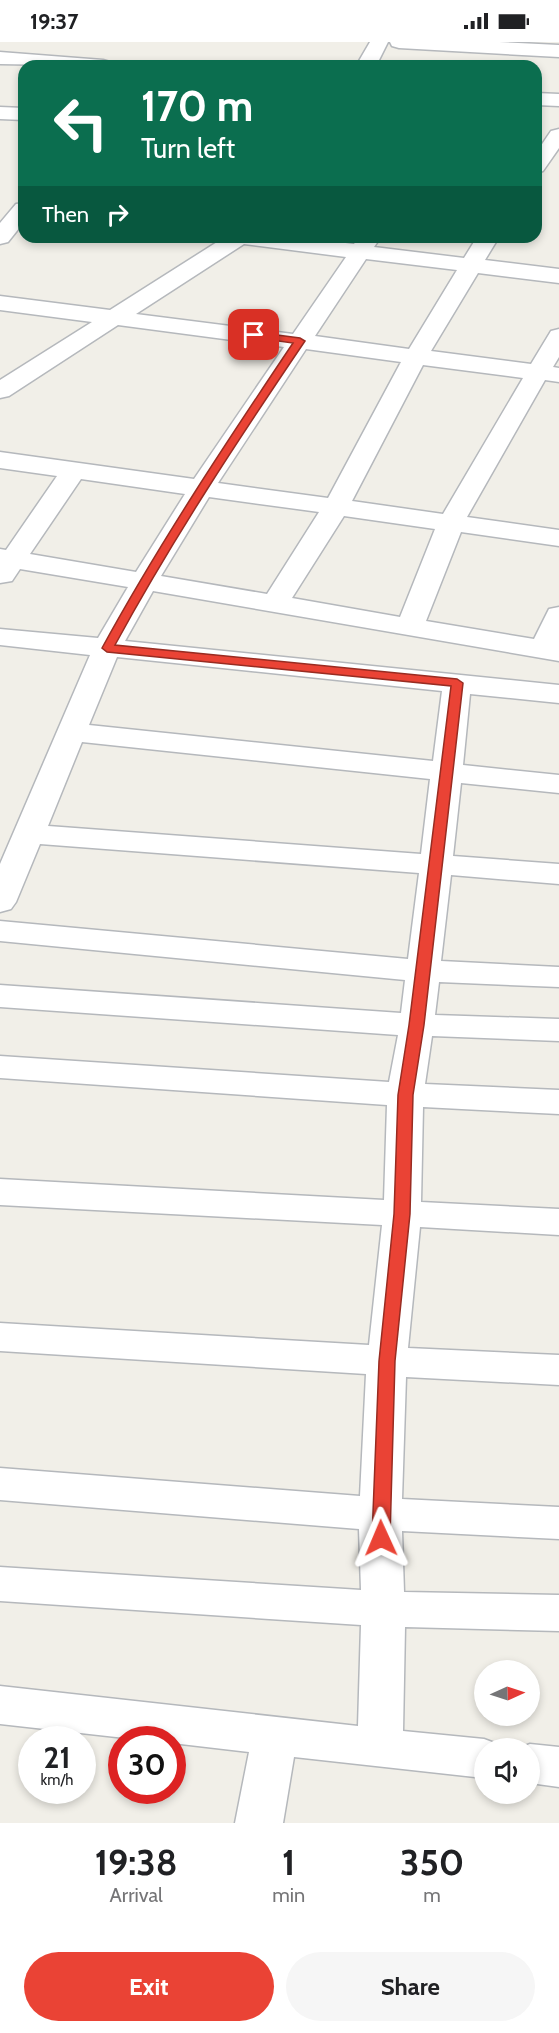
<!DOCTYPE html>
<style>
:root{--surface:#fff;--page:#f6f6f6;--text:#202124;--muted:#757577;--accent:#ea4335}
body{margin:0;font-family:Cabin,sans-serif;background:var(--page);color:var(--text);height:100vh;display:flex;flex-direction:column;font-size:22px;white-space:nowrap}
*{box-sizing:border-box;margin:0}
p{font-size:20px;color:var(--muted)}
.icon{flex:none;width:33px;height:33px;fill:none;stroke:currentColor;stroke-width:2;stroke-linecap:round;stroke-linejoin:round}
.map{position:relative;height:1781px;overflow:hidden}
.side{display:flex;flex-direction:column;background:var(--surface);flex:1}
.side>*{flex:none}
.top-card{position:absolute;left:18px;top:18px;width:524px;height:183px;border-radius:18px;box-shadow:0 3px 9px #0003;background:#0b6e4f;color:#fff;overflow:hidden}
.needle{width:39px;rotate:87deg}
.fabs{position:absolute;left:474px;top:1618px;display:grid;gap:12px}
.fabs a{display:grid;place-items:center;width:66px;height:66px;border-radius:50%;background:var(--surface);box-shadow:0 3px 9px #0003;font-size:30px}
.speed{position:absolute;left:18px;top:1684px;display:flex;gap:12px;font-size:30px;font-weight:700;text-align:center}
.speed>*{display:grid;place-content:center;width:78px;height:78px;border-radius:50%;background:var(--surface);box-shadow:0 3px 9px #0003;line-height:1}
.speed small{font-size:15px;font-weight:400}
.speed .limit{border:9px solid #d22;background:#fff;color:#111}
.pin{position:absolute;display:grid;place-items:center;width:51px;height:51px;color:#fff;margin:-26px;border-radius:12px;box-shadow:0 3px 9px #0006}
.me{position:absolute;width:66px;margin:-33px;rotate:359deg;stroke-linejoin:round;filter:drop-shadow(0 0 4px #0008)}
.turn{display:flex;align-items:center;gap:21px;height:126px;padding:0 24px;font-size:27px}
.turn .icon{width:78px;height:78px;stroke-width:2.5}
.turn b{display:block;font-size:42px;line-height:51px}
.then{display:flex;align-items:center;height:57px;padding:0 24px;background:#0003;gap:12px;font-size:22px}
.eta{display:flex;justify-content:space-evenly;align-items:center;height:102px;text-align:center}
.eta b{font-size:36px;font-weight:800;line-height:42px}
.button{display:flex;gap:12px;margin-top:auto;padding:12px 24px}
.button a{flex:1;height:69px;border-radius:36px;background:var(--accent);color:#fff;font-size:24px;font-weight:800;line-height:69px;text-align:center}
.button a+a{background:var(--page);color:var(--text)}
.status{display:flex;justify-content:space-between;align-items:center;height:42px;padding:0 30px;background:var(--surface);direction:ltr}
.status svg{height:16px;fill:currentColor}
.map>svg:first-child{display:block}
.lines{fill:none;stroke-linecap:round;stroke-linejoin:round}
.street-casing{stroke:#b5b8bc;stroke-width:3}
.street{fill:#fff;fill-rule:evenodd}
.route{fill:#ea4335;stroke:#982c22;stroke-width:1.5}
</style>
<div class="status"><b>19:37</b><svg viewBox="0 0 49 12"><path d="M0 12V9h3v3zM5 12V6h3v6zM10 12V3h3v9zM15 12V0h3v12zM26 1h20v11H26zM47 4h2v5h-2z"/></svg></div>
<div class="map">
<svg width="559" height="1781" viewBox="0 0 559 1781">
<rect width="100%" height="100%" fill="#f1efe8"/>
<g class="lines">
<!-- street casing -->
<g class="street-casing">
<path id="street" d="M370,0H388L376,24H356Z
M390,0H499L559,3V15L399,6L392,4Z
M0,10L103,18L110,20L113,24L0,22Z
M536,51L559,52V64L536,63Z
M0,65L24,66V78L0,77Z
M559,87V106L543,129L536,131V111L551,89Z
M24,161V180L8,200L0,202V181L16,162Z
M225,195H294L354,202L359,195H381L374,205L464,216L477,195H499L485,218L559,227V241L478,231L431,309L531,322L551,289L559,287V315L553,325L559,326V340L545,338L467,475L559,488V504L461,490L426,579L534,597L549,567L559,565V619L153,549L125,599L559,643V661L470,652L463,723L559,733V751L461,741L453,814L559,822V842L451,833L441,919L559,925V945L439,940L435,973L559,977V999L432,994L425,1042L559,1048V1072L423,1065L421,1160L559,1167V1193L420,1185L408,1306L559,1313V1343L406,1335L402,1457L559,1465V1497L402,1489L404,1550L559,1553V1589L405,1585L403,1689L484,1697L500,1703L502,1707H484V1736L294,1715L283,1781H235L249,1710L172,1701V1698H143L0,1682V1644L358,1684L361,1583L0,1559V1525L361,1548L359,1487L0,1458V1426L360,1454L366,1332L0,1309V1281L369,1303L382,1183L0,1163V1137L384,1158L387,1063L0,1036V1014L389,1040L398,993L0,965V943L401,971L405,938L0,899V879L408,917L419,831L40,802L16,860L11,867L0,870V822L90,613L0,603V587L98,596L128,545L20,527L12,539L0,541V507L6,508L57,434L0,426V410L194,437L284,305L118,283L9,354L0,356V338L92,280L0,268V254L110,268ZM244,202L346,215L293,292L136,272ZM366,217L457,228L409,307L315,294ZM306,307L401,320L328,456L218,441ZM423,323L523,336L443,472L352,459ZM81,437L185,452L136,530L30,512ZM209,455L319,470L267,552L161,534ZM344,474L435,487L400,575L292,556ZM117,615L442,649L433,719L89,683ZM82,700L430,737L421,812L48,784Z
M530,1702L559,1705V1745L530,1741V1707H517Z"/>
</g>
<!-- street -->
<use href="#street" class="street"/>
</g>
<!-- route -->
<path class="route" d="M254,290L300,296L305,299C238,398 172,498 115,603L457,637L463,641L424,983L413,1053L410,1172L395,1319L390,1496L387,1501L381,1503L374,1501L372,1496L379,1319L394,1172L398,1053L409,983L451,644L107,610L102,606C160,500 226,401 293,301L250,295V291Z"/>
</svg>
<div class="fabs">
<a><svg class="needle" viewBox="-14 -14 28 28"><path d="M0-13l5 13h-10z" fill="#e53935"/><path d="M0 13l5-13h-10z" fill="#757577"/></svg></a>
<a><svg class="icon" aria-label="sound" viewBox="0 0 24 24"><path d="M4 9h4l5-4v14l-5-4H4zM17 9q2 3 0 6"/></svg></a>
</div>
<div class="speed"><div>21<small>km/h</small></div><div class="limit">30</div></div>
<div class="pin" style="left:254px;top:293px;background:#d93025"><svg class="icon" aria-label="arrive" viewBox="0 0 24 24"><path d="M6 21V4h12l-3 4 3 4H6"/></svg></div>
<svg class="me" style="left:381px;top:1496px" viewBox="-20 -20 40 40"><path d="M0-17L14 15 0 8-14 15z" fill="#ea4335" stroke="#fff" stroke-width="4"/></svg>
<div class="top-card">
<div class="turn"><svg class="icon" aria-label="left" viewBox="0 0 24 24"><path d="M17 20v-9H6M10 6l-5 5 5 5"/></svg><div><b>170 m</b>Turn left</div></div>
<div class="then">Then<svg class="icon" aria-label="right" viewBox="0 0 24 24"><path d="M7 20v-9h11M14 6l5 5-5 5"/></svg></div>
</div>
</div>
<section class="side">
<div class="eta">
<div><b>19:38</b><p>Arrival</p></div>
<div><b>1</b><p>min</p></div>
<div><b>350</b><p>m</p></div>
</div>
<div class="button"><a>Exit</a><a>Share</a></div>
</section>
